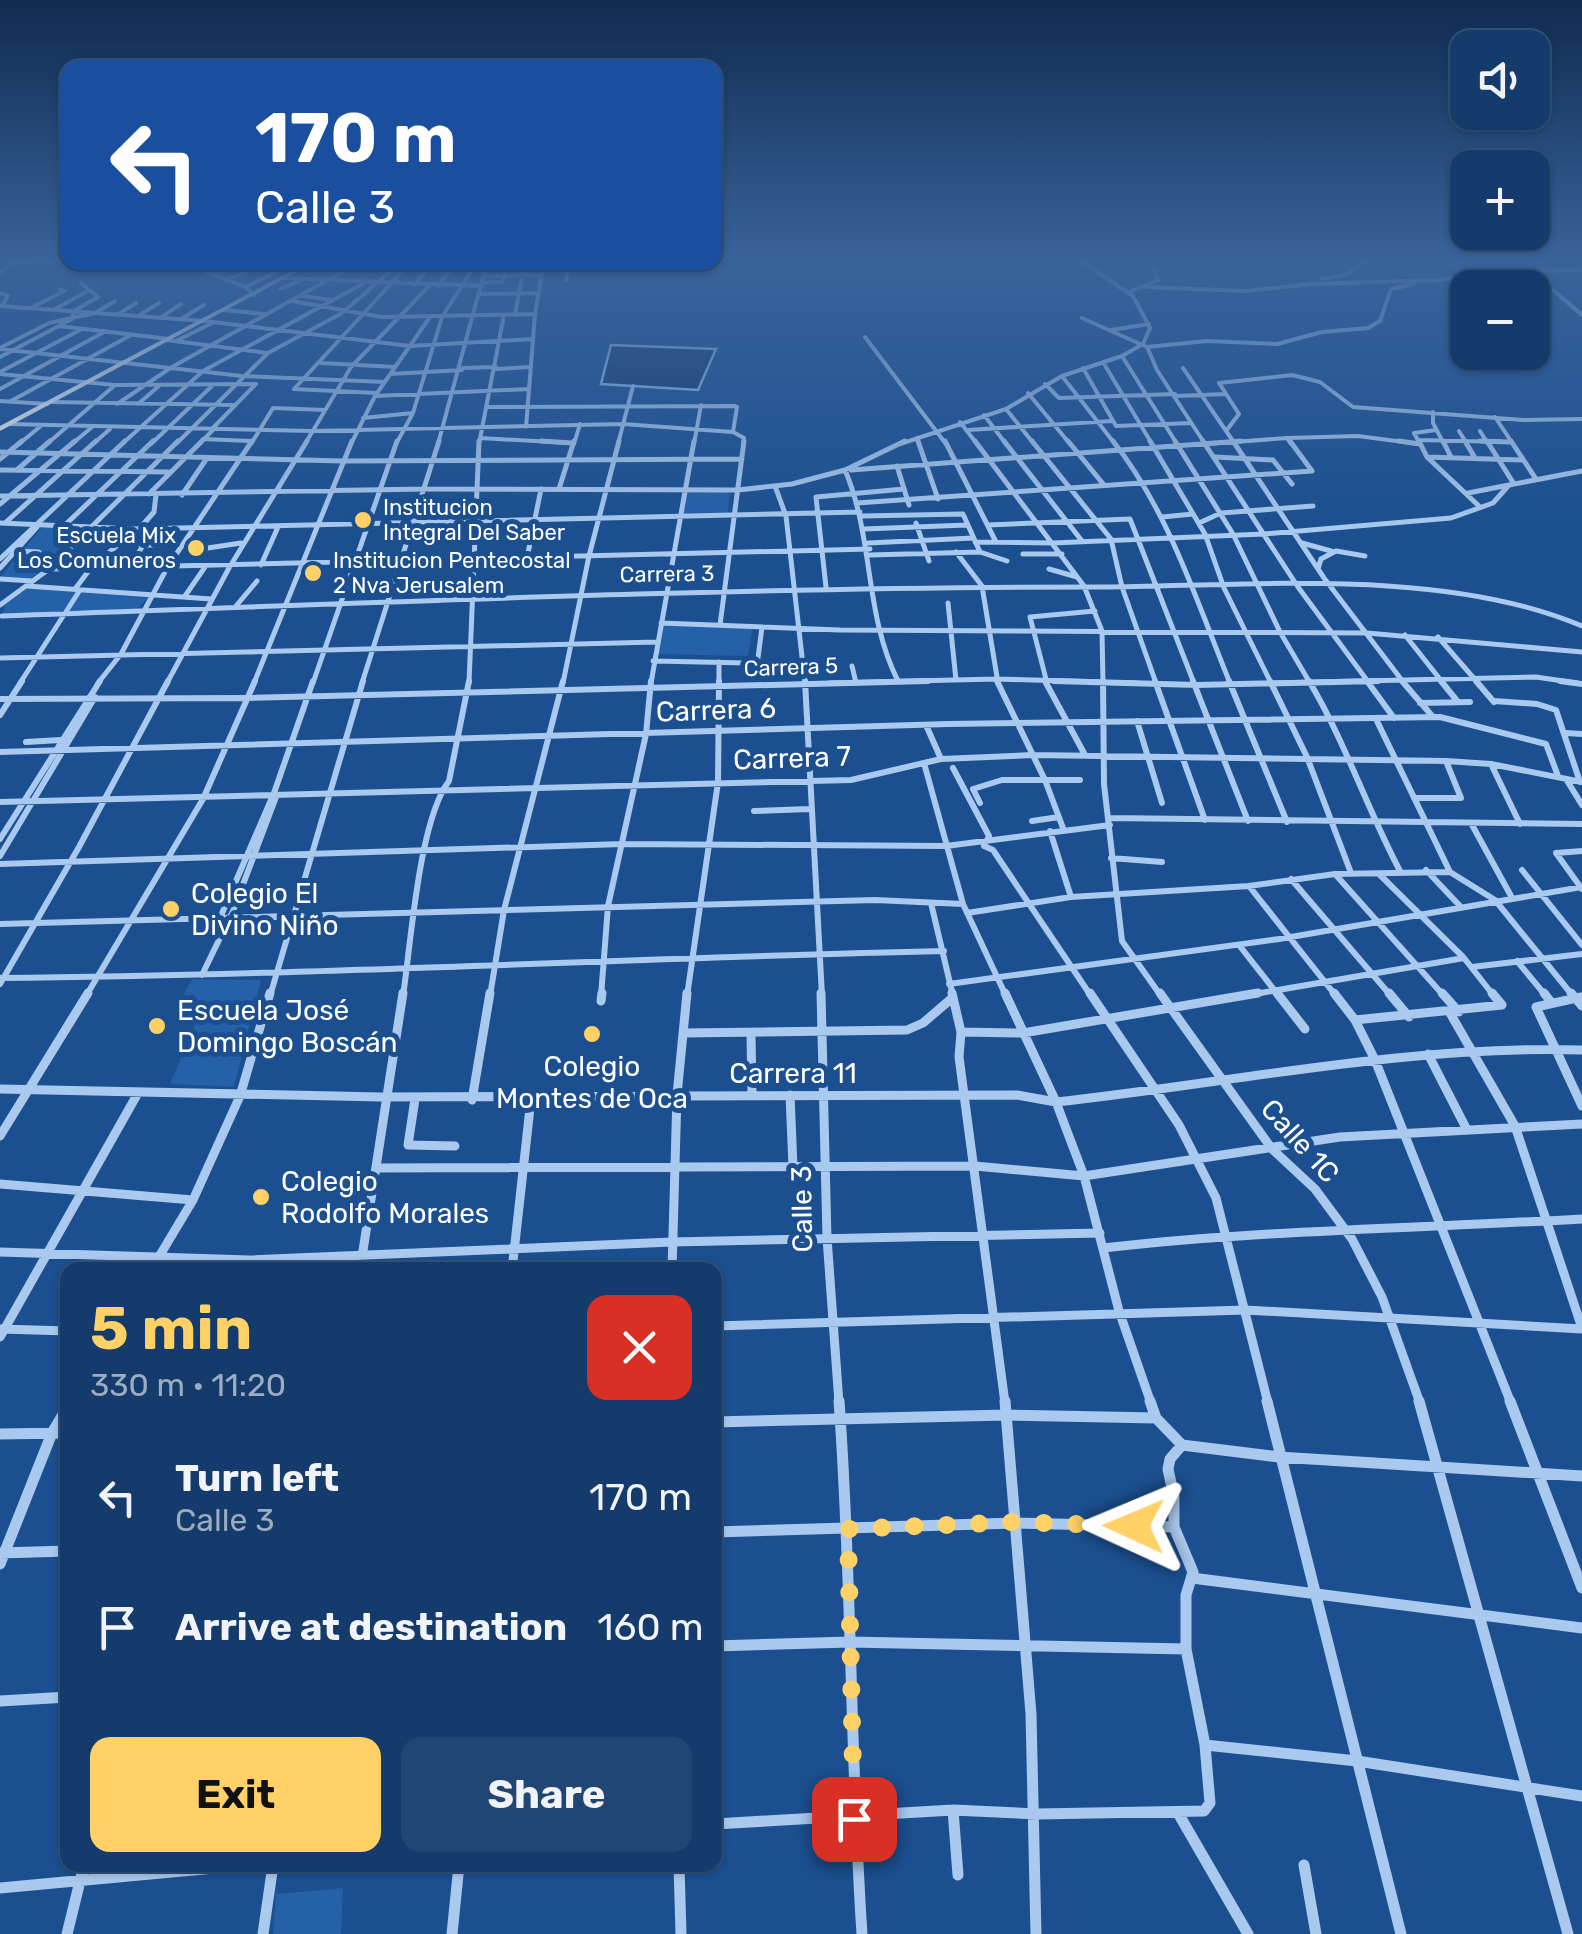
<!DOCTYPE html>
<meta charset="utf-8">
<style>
:root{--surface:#143b6b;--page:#214673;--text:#f1f3f6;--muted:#9dadc1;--line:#33557e;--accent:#ffd166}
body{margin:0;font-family:Rubik,sans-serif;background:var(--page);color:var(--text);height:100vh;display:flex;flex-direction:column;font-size:38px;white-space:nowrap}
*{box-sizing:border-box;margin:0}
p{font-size:32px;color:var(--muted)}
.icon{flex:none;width:55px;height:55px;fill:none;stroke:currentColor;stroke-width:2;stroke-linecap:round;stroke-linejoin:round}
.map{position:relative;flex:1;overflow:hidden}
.side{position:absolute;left:60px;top:1262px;width:662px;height:610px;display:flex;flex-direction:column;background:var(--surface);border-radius:20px;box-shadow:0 2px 8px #0004,0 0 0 2px var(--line)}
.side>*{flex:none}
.hud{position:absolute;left:60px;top:60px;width:662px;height:210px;border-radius:20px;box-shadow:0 2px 8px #0004,0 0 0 2px var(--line);background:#1a4fa0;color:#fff;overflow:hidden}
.controls{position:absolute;left:1450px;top:30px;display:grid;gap:20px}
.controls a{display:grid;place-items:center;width:100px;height:100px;border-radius:20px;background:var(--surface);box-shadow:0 2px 8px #0004,0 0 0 2px var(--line);font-size:50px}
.pin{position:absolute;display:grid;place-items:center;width:85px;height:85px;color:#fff;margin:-42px;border-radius:20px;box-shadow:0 5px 15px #0006}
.me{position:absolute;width:110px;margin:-55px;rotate:271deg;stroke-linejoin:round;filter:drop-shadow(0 0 8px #0008)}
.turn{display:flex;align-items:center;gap:35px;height:210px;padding:0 30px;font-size:45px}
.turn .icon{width:130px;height:130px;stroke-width:2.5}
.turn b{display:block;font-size:70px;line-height:85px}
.round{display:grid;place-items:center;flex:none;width:105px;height:105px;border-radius:20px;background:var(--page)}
.summary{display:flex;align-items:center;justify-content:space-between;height:170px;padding:0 30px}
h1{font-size:60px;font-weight:700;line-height:75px;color:var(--accent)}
.cta{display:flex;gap:20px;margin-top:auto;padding:20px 30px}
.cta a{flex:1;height:115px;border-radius:20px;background:var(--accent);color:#111;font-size:40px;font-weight:700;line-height:115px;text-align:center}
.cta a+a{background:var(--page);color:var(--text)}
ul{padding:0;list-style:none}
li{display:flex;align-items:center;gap:30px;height:130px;padding:0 30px}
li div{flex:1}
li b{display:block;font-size:38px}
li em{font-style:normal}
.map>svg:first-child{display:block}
.green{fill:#2461a8}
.water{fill:#123a6d;stroke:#9cc4f0;stroke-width:2.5}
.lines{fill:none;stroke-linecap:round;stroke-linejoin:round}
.minor-far4{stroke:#a9c9ee;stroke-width:4}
.minor-far3{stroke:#a9c9ee;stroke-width:5}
.minor-far2{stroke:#a9c9ee;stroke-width:6}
.minor-far1{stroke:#a9c9ee;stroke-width:9}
.minor{stroke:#a9c9ee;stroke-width:11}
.trunk{fill:#f8faff;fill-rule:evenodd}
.route{stroke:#ffd166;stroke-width:18;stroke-dasharray:0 32.4}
.poi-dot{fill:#ffd166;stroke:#1b4f8f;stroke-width:4}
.labels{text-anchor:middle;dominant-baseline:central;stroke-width:10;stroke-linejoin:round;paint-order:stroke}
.far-poi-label{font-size:22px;fill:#fff;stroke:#1b4f8f;text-anchor:start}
.far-street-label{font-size:22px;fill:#fff;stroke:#1b4f8f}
.street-label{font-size:28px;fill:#fff;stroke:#1b4f8f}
.poi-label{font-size:28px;fill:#fff;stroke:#1b4f8f;text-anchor:start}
</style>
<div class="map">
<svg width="1582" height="1934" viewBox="0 0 1582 1934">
<rect width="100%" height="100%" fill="#1b4f8f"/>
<!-- green -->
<path class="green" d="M685,488H730L728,513L680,514Z
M44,525L85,528L55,561L28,580L0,577Z
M28,588L153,593L135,611L64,613L67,606L60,613L3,614L5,605Z
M664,625L753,627L748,656L657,654Z
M192,979L261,980L234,1087L170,1084L201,1010L189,1009L193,999L181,1000Z
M343,1888L341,1934H273L276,1894Z"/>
<!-- water -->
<path class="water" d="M611,345L716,349L698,390L601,384Z"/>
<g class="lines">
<!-- minor-far4 -->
<path class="minor-far4" d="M1078,259L1133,296L1150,328L1143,344
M53,261L84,269L193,268
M715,261L734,259
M181,262L246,287L254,295
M421,262L476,264
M15,263L55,260
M350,268L389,270
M198,271L224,262
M0,273L14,261
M212,275L248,262
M484,276L542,275
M285,278L482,286
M1321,279L1344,275L1370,259
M225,280L272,262
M566,280L570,262
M482,283L502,282L507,262
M414,285L434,262
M438,286L456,262
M246,287L296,262
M1146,287L1246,291L1312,284L1438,280L1503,271L1582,270
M280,289L300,281
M1553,290L1582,315
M1129,292L1158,280L1150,259
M0,293L8,296L2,306
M479,294L538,293
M302,296L332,300
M292,301L382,317L535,314
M0,306L205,321L410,346L533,339
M31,308L64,291L60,289
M53,310L88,291
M224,310L265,314
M117,315L136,303
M515,315L525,262
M138,316L159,303
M160,318L181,304
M1082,318L1147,347L1157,370L1205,444
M181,319L204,305
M59,326L169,339
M1111,330L1149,324
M865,337L946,444
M167,340L267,353
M176,341L212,323
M1147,347L1207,341L1277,344L1322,332L1368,328L1380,321L1391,289L1414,284
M0,348L49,323L95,313L115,301
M0,349L242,376L385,382
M1122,356L1177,444
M0,357L72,319L74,311L98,297L81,283
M1103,362L1152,444
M321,363L395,367
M463,368L496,367
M1083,368L1116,426L1191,423
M1183,368L1235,444
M496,369L530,367
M0,372L80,330
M0,374L115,385L256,384
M390,374L462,370
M1062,376L1115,444
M1045,384L1059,398L1175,394
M0,389L106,331
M294,389L411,262
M294,389L377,393
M1028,393L1070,444
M375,396L529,389
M1176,396L1225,394
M0,401L47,404
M11,401L131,335
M52,402L235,405
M117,404L172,367L360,262
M138,404L159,386
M489,407L734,406L737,407L733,432
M1006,409L1034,444
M1433,412V423L1444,444
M984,415L1006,444
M1495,417L1513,444
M363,418L413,413
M960,422L977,444
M9,424L313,431L623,424L733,432L744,438L743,444
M526,427L535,314L544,262
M211,430L256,384
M968,430L1112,421
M1226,431L1239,414L1219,383L1292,375L1320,382L1353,407L1523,420L1582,419
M1459,431L1467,444
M1480,431L1488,444
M480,438L572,443
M917,438L919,444
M203,439L250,441
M1418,440L1510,442
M19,444L42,425
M47,444L115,385
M72,444L92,427
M93,444L110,429
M122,444L203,371L364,283
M151,444L213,385
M176,444L268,353L342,313L401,262
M199,444L213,430
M251,444L273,408L325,410
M305,444L351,367L430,285
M351,444L375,396L430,317
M396,444L413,413L442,317L477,262
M438,444L487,262
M479,444L504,315
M574,444L580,424
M618,444L633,386
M694,444L701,405
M900,444L1006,409L1062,376L1122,356L1143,344
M1207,444L1287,438
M1291,444L1287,438L1358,436L1419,444
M1420,444L1414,433L1436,430"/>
<!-- minor-far3 -->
<path class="minor-far3" d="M541,441L572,443
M918,441L938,499
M945,441L996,542
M975,441L1084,586L1102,631L1103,683
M1004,441L1082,541
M1032,441L1111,539L1122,587L1156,683
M1068,441L1104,485
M1113,441C1169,512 1196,600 1230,683
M1150,441L1205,534L1224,588L1271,683
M1175,441L1233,534L1280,632L1310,683
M1203,441L1298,587L1369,683
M1233,441L1324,578L1404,683
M1399,441L1420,444
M1419,441L1427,457L1480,507
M1443,441L1451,457
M1465,441L1475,458
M1480,441L1510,442
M1487,441L1514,484
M1511,441L1536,479
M0,452L342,461L742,459
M1215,457L1273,460L1292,484
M1427,457L1521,460
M0,459L22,441
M897,466L909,505
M18,469L50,441
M0,470L170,472
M845,470C874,538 864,614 898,681
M851,470L1241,441
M775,486L786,516L805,683
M559,489L574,441
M1468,493L1509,485
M149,494L202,441
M182,495L207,458
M0,496L426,489L738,490L792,484L845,470L905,441
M857,503L1312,471L1290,441
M0,504L75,441
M862,516L963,514L980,552
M1162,517L1193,514
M0,523L136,529L860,512
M5,523L96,441
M916,523L929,561
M1199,523L1221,513L1313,506
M65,525L153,441
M988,525L1130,519L1194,683
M139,529L154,512L156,495
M864,529L967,525
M975,542L1053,543L1264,534L1451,518L1493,503L1509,485L1582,471
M868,543L973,538
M1302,543L1331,551
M141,545H160
M208,548L241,543
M16,551L39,552
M956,552L982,586L998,683
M1023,554H1062
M870,555L980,552L1007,561
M527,558L541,489
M0,559L125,441
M261,565L278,527
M0,568L37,527
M49,569L870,549
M129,569L152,530
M1049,569L1077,577
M1318,569L1321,559L1336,551L1365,556
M0,579L33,581
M27,586L211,599
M826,587L816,497L904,489
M185,596L205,567
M948,603L956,680
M0,605L49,569L178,441
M236,606L257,581
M2,616C368,603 735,587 1101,587C1251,586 1443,567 1582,626
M661,623L840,630L1367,633L1582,652
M720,625L744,441
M1405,635L1443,683
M1438,637L1478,683
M0,658L657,642
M758,658L762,627
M653,661L747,663
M852,666L856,683
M20,683L80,590L75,589L90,569L136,529
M98,683L121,654L167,568L252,441
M167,683L229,568L307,441
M254,683L352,441
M313,683L397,441
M362,683L439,441
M469,683L479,441
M563,683L589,556L619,441
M651,683L694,441
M719,683V662
M829,683L996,679L1137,683
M1047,683L1030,617L1095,611
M1272,683L1536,677L1577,683"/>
<!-- minor-far2 -->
<path class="minor-far2" d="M805,681L822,996
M997,681L1045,780L1063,828
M1045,681L1085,755
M1054,681L1197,685L1378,681
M1103,681L1104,784L1122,941L1161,996
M1155,681L1205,820
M1193,681L1248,821
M1229,681L1287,822
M1270,681L1307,757L1351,873
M1309,681C1345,741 1367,809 1400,871
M1367,681L1394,718
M1402,681L1433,717
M1441,681L1458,702
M1476,681L1494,702
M1560,681L1582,684
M0,699L245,698L928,681
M1494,701L1537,704L1556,710L1580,782
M1420,703L1470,702
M0,715L22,681
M1376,719L1450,872
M1137,721L1162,803
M926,725L941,759
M1566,733L1582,734
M26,742L60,740
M0,752L948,724L1440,717L1546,744L1558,776
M924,763L963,904L1006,996
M1491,764L1520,824
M953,768L989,836L984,846L993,850L1091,996
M1566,779L1582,805
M1414,798H1461L1446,761
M0,802L851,780L941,759L1033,755L1446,761L1491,764L1582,782
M980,803L973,789L1002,780H1080
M754,811L809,809
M1109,818L1582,824
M1032,821L1059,817
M1471,823L1511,896
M1050,831L1071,897
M0,839L100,681
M1582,851L1556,853L1582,889
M0,856L95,697
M1111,858L1162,862
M0,864L622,844L946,846L1110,825
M1426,870L1460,906
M1522,870L1582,945
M1335,874L1444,996
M1379,874L1464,958L1494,996
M1291,879L1391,996
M1249,886L1336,996
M931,903L953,996
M967,913L1071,897L1249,886L1335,874L1450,872L1495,900L1573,996
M0,924L875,900L963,904
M223,925L220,918L274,793L313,681
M1239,945L1279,996
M1517,961L1546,996
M1472,967L1582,954
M202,975L233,911L276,797
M0,978C315,975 629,958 944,951
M0,984L79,847L168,681
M949,984L1279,939L1582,887
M86,996L203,799L255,681
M270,996L363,681
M403,996C411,943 419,820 449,781L469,681
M490,996L504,910L563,681
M601,996L608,906L646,734L651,681
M687,996L718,782L719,681
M1243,996L1464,958"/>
<!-- minor-far1 -->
<path class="minor-far1" d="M821,993L827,1238L839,1403
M952,993L961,1032L959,1057L1005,1403
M1005,993L1056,1102L1084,1176L1119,1311L1151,1403
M1090,993L1179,1125L1216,1198L1268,1403
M1160,993L1272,1149L1315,1189L1352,1239L1382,1297L1420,1403
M1277,993L1305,1029
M1334,993L1355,1020L1375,1060L1511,1403
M1389,993L1409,1017
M1442,993L1459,1012
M1544,993L1551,1002
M1571,993L1582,1006
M1581,997L1536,1007L1582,1106
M601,1001L602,993
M1450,1013L1515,1126L1582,1328
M1355,1020L1502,1005L1492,993
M961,1032L1023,1033L1258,993
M683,1033L907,1030L923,1023L951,999
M751,1034L752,1095
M1428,1054L1466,1128
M0,1089L381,1097L1017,1095L1056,1102C1231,1083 1405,1045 1582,1050
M790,1095L793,1167
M415,1099L408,1145L455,1146
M472,1100L490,993
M0,1136L88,993
M377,1168L975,1166L1084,1176L1340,1137L1582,1124
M0,1184L193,1200
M1103,1248C1262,1230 1422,1228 1582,1219
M0,1252L249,1260L672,1242L1100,1233
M151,1270L193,1200L240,1096L270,993
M360,1270L403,993
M512,1270L531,1099
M672,1270L677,1095L687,993
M715,1326L1246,1310L1582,1329
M0,1329L68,1331
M0,1337L138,1093"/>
<!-- minor -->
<path class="minor" d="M839,1401C852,1578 850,1756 862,1934
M1005,1401L1031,1714L1036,1934
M1150,1401L1156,1418L1182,1445
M1267,1401L1401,1934
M1419,1401L1568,1934
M1510,1401L1582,1588
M715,1422L1007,1415L1156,1418
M0,1434L68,1433
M1182,1445L1279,1457L1582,1476
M715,1532L1016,1523L1174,1527
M0,1553L68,1551
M0,1564L52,1433L68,1406
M1192,1578L1582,1628
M715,1646L850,1642L1186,1649
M0,1701L68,1697
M1205,1745L1357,1761L1582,1796
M953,1810L958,1875
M1178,1813L1248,1934
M715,1824L953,1810L1037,1814L1204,1811L1210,1803L1205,1745L1186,1649V1595L1193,1572L1174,1527V1497L1168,1469L1170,1459L1182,1445
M679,1865L681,1934
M1304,1865L1316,1934
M0,1888L247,1865
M67,1934L84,1865
M263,1934L273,1865
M452,1934L459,1865"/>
<!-- trunk -->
<path class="trunk" d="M308,262H316L0,431V426Z"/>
</g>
<!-- sky -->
<linearGradient id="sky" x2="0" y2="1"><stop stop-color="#0f2b4f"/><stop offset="0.49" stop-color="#39639b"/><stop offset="1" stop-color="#39639b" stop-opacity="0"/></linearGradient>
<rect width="1582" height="530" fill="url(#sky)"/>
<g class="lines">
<!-- route -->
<path class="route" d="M854,1819L848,1529L1016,1522L1134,1526"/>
</g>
<!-- markers -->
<g class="poi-dot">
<circle cx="363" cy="520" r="10"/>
<circle cx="196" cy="548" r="10"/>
<circle cx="313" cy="573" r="10"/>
<circle cx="171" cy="909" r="10"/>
<circle cx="157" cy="1026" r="10"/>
<circle cx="592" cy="1034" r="10"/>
<circle cx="261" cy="1197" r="10"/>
</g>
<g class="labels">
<!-- far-poi labels -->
<g class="far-poi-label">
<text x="383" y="507">Institucion<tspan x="383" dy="25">Integral Del Saber</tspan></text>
<text x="176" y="535" text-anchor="end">Escuela Mix<tspan x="176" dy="25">Los Comuneros</tspan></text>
<text x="333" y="560">Institucion Pentecostal<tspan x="333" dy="25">2 Nva Jerusalem</tspan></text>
</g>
<!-- far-street labels -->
<g class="far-street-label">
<text transform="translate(667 574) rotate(-1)">Carrera 3</text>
<text transform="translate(791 667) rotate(-2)">Carrera 5</text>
</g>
<!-- street labels -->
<g class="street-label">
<text transform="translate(716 710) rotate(-2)">Carrera 6</text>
<text transform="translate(792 758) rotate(-2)">Carrera 7</text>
<text x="793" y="1073">Carrera 11</text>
<text transform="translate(1300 1141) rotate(48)">Calle 1C</text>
<text transform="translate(802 1209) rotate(-91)">Calle 3</text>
</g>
<!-- poi labels -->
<g class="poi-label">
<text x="191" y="893">Colegio El<tspan x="191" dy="32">Divino Niño</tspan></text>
<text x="177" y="1010">Escuela José<tspan x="177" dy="32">Domingo Boscán</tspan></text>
<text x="592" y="1066" text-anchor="middle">Colegio<tspan x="592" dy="32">Montes de Oca</tspan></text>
<text x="281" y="1181">Colegio<tspan x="281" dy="32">Rodolfo Morales</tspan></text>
</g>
</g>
</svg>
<div class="controls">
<a><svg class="icon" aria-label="sound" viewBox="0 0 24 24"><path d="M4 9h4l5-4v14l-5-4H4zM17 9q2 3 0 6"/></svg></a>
<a>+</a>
<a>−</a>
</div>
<div class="pin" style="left:854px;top:1819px;background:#d93025"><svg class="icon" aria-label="arrive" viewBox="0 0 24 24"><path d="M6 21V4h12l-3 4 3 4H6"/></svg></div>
<svg class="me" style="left:1134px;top:1526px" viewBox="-20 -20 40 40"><path d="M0-17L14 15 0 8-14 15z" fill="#ffd166" stroke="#fff" stroke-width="4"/></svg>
<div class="hud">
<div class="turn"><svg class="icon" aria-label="left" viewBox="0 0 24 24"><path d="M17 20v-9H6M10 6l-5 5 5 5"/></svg><div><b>170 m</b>Calle 3</div></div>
</div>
<section class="side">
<div class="summary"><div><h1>5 min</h1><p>330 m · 11:20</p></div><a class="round" style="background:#d93025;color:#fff"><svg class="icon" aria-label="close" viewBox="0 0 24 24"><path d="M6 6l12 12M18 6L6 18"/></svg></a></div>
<ul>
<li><svg class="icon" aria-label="left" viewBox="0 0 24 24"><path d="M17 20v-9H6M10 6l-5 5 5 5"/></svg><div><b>Turn left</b><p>Calle 3</p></div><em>170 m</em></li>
<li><svg class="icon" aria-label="arrive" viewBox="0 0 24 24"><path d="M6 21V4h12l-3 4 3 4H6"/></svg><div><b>Arrive at destination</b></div><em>160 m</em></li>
</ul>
<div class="cta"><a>Exit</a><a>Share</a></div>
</section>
</div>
